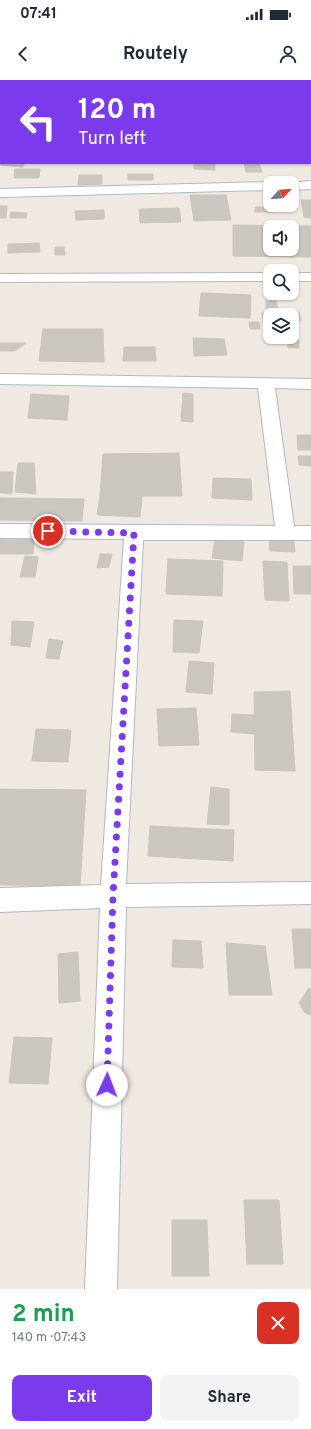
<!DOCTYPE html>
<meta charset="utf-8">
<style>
:root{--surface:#fff;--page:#f2f2f3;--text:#1f2937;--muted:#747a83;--accent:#7c3aed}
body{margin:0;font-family:Overpass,sans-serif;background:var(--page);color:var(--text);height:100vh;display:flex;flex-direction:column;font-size:15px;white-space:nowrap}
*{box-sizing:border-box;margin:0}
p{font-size:13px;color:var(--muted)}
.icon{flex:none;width:22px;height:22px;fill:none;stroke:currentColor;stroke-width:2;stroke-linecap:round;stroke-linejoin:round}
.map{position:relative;height:1209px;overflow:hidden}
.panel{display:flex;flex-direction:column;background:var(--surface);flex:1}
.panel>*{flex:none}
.top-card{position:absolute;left:0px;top:0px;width:311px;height:84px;box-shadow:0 1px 3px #0004;background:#7c3aed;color:#fff;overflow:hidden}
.needle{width:26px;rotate:64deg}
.tools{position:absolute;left:263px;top:96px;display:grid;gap:8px}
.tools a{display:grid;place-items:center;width:36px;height:36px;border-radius:8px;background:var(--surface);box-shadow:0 1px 3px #0004;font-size:20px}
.pin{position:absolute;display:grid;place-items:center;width:34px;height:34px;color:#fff;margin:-17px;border:2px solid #fff;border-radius:50%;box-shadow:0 1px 4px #0007}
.me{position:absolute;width:44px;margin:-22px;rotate:2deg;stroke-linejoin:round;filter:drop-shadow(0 0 3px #0008)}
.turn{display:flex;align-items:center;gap:14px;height:84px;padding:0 12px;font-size:18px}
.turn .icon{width:52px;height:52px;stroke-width:2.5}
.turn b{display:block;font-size:28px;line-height:34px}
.round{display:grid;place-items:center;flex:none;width:42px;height:42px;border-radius:8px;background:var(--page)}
.summary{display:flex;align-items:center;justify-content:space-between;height:68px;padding:0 12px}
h1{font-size:24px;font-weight:700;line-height:30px;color:#1e9e55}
.action{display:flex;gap:8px;margin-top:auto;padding:8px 12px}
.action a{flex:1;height:46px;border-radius:8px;background:var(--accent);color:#fff;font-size:16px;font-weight:700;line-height:46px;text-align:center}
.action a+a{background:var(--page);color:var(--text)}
.status{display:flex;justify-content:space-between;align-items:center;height:28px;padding:0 20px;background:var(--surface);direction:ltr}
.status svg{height:11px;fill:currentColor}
header{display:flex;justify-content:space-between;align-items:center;height:52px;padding:0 12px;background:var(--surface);font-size:18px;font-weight:700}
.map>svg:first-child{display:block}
.building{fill:#cbc7bf;stroke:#cbc5ba;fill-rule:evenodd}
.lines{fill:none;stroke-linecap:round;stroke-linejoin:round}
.street-casing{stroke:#b4b7c1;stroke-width:2}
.street{fill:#fff;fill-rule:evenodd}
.route{stroke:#7c3aed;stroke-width:7;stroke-dasharray:0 12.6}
</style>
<div class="status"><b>07:41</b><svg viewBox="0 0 49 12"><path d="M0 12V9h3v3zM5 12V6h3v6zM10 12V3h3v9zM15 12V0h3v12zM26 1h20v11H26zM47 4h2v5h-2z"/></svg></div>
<header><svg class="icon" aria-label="back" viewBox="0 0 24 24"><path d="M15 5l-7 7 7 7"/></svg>Routely<svg class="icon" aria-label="person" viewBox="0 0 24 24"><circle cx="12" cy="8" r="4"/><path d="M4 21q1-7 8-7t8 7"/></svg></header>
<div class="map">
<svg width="311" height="1209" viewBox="0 0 311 1209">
<rect width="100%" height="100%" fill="#efe9e1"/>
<!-- building -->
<path class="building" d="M1,81V83H25L23,87L0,85Z
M194,83H215V90L194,89Z
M244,83H259L262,92H246Z
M15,89H40L39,98H14Z
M128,94H153V100H128Z
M79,95H102V104L78,105Z
M190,115H226L231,140L194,141Z
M301,120H311V138L304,137Z
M0,126H7L6,138H0Z
M255,127H273L274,132H255Z
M179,128L181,142L140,143L139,129Z
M104,130V139L76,140L75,131Z
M11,132L27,133L26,138H10Z
M233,145L311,146V177L233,176ZM270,147H292V169H270Z
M39,163L40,172L8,173V164Z
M55,167H64L65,175H55Z
M201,213L251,215L250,238L199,236Z
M266,221H276L278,230L266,229Z
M285,231L299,232L301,241L292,240V235H286Z
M270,232V246H264L262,233Z
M249,242H259L260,249H250Z
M43,249H103L104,282L39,281Z
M193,258L224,259L227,275L194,276Z
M299,260V268H288V261Z
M0,263H26L15,271H0Z
M124,267H155L156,281H123Z
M183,313L193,314V342L181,341Z
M31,314L69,316L67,340L28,338Z
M297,355H311V370H298Z
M179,373L182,416H100L103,374Z
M298,376H311V386L299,385Z
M18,383H34L36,414L15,412Z
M0,392H13L12,414L0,413Z
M213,398L251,399L252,420L212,418Z
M100,416L142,417L140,437L97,435Z
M0,418L84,419L82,441L0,440Z
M269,455L293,456L295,472L270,471Z
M34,457L33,474H0V458Z
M215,459L244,462L242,481L212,478Z
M100,474H112L109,487L97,488Z
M25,476L38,477L35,497H20Z
M168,479L223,481L222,516L166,514Z
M263,481L287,482L289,521L265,520Z
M293,486H311V514H294Z
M174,540L203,541L199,573L173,572Z
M12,541L34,542L30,567L11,565Z
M49,559L63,561L59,579L46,578Z
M189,581L214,583L212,614L186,612Z
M290,611L295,691L255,690L254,612Z
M196,628L199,665L159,666L157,629Z
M232,634L254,635L255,654L231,652Z
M36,649L71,650L68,682L32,681Z
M211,707L229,709V745L207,744Z
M0,709L86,710L80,806L0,805Z
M150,746L234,750L233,781L148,776Z
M292,849H311V888H295Z
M173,860L201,861L203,888L172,887Z
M226,863L265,866L272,915H229Z
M78,872L80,921L59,923L58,874Z
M309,908L311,909V935L305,933L299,923Z
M14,957L52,958L48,1004L9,1003Z
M244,1120H279L283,1184H247Z
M172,1140H207L209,1196H172Z"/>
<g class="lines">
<!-- street casing -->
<g class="street-casing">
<path id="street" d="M0,55H1V63H0Z
M310,57H311V65H310Z
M311,101V109L292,110V103H288Z
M270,102L274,103H270V110L0,117V109Z
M270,193V201L0,202V194Z
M292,193H311V201H292Z
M0,294L311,299V309L275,308L294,446H311V460H143L126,804L311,802V824L126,827L117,1209H85L100,828L0,832V808L101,805L124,459L0,458V444L275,446L258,308L0,304Z"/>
</g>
<!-- street -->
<use href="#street" class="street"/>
</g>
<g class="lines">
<!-- route -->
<path class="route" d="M48,451L134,453L113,816L107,1005"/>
</g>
</svg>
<div class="tools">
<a><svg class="needle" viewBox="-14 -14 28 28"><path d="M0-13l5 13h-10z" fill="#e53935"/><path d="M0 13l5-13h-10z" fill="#747a83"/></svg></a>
<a><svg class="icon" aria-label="sound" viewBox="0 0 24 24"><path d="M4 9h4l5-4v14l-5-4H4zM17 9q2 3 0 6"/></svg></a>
<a><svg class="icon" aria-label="search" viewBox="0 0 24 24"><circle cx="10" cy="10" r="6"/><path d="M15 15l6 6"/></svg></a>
<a><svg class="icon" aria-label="layers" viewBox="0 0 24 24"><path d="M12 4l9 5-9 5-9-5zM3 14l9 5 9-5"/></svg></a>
</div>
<div class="pin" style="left:48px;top:451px;background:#d93025"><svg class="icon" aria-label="arrive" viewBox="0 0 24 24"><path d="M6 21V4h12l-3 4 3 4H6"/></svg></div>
<svg class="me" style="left:107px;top:1005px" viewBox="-20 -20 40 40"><circle r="19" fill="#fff"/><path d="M0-13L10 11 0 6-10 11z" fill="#7c3aed"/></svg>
<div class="top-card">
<div class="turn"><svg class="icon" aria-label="left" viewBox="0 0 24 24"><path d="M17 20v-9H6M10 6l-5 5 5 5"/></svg><div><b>120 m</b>Turn left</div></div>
</div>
</div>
<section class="panel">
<div class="summary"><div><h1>2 min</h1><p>140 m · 07:43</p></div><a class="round" style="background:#d93025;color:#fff"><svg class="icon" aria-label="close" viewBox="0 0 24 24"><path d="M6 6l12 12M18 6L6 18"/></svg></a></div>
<div class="action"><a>Exit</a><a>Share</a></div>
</section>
